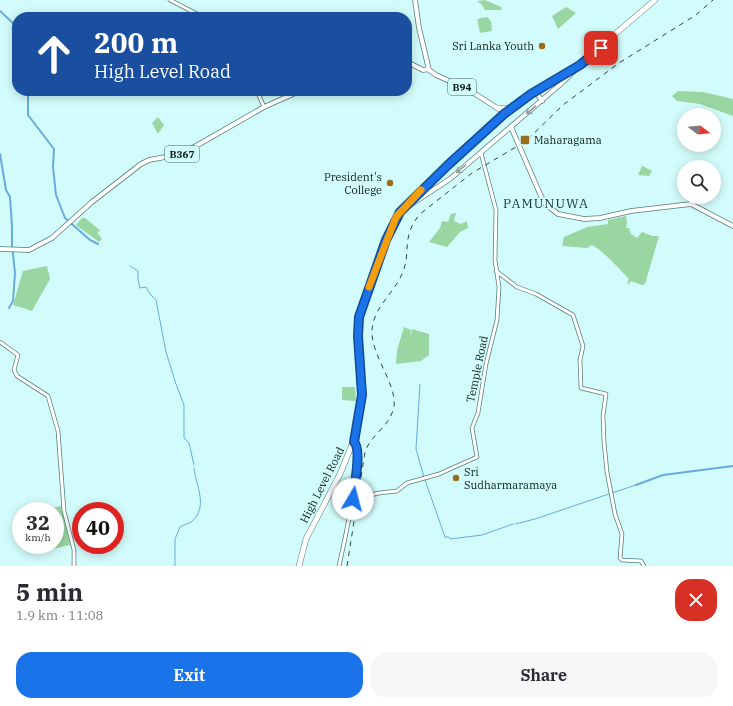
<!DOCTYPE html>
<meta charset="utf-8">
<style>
:root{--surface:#fff;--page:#f7f7f7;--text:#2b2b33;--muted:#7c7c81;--accent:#1a73e8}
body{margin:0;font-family:"IBM Plex Serif",serif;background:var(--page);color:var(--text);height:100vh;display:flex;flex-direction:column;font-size:15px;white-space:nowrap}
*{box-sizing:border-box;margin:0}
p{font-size:13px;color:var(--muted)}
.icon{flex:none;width:22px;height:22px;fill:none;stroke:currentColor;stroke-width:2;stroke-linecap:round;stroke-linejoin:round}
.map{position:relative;height:566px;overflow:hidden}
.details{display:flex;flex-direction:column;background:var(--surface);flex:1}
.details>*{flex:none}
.banner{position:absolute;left:12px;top:12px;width:400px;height:84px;border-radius:16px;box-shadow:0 2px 10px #0003;background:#1a4fa0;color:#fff;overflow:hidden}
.needle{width:26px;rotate:106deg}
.fabs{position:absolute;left:677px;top:108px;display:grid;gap:8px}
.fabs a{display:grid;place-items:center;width:44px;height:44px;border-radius:50%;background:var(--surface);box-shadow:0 2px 10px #0003;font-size:20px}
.speed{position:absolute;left:12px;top:502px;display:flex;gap:8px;font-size:20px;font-weight:700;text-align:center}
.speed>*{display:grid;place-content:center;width:52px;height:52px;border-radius:50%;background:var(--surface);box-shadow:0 2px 10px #0003;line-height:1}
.speed small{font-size:10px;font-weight:400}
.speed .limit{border:6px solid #d22;background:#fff;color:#111}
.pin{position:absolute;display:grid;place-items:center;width:34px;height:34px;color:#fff;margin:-17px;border-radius:8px;box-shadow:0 2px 6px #0006}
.me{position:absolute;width:44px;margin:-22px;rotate:8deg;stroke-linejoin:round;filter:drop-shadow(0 0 3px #0008)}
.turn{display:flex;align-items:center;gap:14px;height:84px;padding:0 16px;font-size:18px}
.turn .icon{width:52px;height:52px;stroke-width:2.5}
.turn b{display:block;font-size:28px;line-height:34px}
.round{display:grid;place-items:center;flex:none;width:42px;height:42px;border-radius:16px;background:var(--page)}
.overview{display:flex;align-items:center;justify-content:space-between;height:68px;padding:0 16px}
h1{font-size:24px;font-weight:700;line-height:30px}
.primary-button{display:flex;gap:8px;margin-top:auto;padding:8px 16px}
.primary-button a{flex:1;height:46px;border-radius:16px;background:var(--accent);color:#fff;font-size:16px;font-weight:700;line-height:46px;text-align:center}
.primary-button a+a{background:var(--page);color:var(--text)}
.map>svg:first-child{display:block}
.green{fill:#9ad6a1}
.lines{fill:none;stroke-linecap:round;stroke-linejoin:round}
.stream{stroke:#67abdc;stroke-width:1}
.canal{stroke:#67abdc;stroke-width:2}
.minor-casing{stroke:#557c7b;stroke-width:4.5}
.major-casing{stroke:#557c7b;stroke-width:5.5}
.highway-casing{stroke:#557c7b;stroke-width:6}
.minor{stroke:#fff;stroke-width:3}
.major{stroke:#fff;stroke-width:4}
.highway{stroke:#fff;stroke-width:5}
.rail{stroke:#2f4444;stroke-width:1;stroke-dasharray:5 5;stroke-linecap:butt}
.oneway{stroke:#939a9a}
.route-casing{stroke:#114b97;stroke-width:10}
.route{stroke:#1a73e8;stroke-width:7}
.slow{stroke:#f59e0b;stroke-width:7}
.poi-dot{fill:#9a6d1c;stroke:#d2fcfb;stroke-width:1.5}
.labels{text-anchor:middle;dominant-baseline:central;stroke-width:3;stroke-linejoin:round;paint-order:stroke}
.shield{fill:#d2fcfb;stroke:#496160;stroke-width:1}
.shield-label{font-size:10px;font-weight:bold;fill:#0e1e1e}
.poi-label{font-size:11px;fill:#0e1e1e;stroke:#d2fcfb;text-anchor:end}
.street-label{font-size:11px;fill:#0e1e1e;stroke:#d2fcfb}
.quarter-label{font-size:13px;letter-spacing:1px;fill:#0e3636;stroke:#d2fcfb}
</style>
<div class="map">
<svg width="733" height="566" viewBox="0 0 733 566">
<rect width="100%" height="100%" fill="#d2fcfb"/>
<!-- green -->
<path class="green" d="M485,0L501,7L502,10H485L482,5L477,1Z
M566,7L576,13L558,29L552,16Z
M487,17L491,21L492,31L480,33L477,19Z
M678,91L703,92L733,99V116L700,104L677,101L672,96Z
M158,117L164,125L158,134L152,123Z
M637,163L652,171L649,176L638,175L642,166Z
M456,213L454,221L461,224L467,221L468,228L460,232L447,247L429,242L440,228L442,221L448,222L451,214Z
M626,216L627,223L626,228H629L631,234L637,238L642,232L652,236H659L645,284L642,285L631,281L629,284L627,283L629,279C618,268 606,253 592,245L587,248L562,246L564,237L587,227L608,224V220Z
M82,218H85L101,231L97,232L102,239L99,242L76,225Z
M47,266L50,279L32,311L13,305L23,271Z
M404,327L411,330L410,339L412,329L429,334V355L421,361L396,364L397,350Z
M342,387H355L356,401L342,400Z
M61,506L70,545L48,550L47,545H55V511H39Z"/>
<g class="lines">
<!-- stream -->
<path class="stream" d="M130,266L138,271V279L140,288L146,287L150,294L156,300L166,352L176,384L184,405V438L189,443L194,465
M420,384L416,449L424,477
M425,480L445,537H449L450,539L482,535L513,524
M612,493L636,485
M515,524L535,519L609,494
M175,566V539L180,527C183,525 188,524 191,522C209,508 196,486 194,468"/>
<!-- canal -->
<path class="canal" d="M0,11L17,27
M28,91V115L54,149L53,167L56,195L65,218L90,240L98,244
M0,154L6,190L10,197L12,226V245L15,273L13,301L9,308
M636,485L663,475L733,466"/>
<!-- minor casing -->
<g class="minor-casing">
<path id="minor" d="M170,0L197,14L207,17
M257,91L264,107
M496,271L517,287L536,294L573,315L583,346L580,360L581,388L606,394L603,416L604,442L607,472L615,514L622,534L620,558L622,560L641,561L644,566
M0,342L18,355L14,370L17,376L48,396L58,431L64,511L74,550V566
M353,499L379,493L397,491L407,483L439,474L477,457L472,428L478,413L486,364L497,320L499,287L495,260L496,210L481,153
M339,566C343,548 365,452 353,442"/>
</g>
<!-- major casing -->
<g class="major-casing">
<path id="major" d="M415,0L419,28L429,70L436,75L469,90L505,113
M407,62L423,70L429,69
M533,93H537L542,101
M511,127L544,203L558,214L584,219L600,218L631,211L691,204L733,226
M407,207L450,179L563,82L579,66
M0,249L29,250L52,238L92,202L141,164L149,160L182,154L264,107L300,91"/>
</g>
<!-- highway casing -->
<g class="highway-casing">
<path id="highway" d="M498,108L510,109
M299,566L306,539L340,474L353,442L362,395L357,336L359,317L386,240L400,212L502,116L531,94L581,63L655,0"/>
</g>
<!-- minor -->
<use href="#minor" class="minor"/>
<!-- major -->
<use href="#major" class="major"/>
<!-- highway -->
<use href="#highway" class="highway"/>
<!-- rail -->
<path class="rail" d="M347,566L365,452C371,434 391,426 394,406C397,386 373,357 372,334C371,309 393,295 402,274C412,252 400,238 420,214L472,173L526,141L563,105L619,63L696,15L713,0"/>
</g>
<!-- one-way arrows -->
<defs><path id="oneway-shaft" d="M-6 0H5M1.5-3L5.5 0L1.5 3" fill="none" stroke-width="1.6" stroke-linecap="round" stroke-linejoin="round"/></defs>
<g class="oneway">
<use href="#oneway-shaft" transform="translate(531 110) rotate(140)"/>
<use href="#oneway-shaft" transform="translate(461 169) rotate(140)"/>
</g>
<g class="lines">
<!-- route casing -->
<g class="route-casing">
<path id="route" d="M353,499C354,488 362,449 354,442L362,395L358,336L359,317L386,240L400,212L448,165L504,114L531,94L580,65L601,48"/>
</g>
<!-- route -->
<use href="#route" class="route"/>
<!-- slow -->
<path class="slow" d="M369,287L396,217L421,190"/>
</g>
<!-- markers -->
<g class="poi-dot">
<circle cx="542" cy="46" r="4"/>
<rect x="520" y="135" width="10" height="10" rx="2"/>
<circle cx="390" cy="183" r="4"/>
<circle cx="456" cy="478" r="4"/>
</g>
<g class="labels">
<!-- shield labels -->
<g class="shield">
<rect x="448" y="79" width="28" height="16" rx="3"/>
<rect x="165" y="146" width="34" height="16" rx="3"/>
</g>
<g class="shield-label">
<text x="462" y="87">B94</text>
<text x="182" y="154">B367</text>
</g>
<!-- poi labels -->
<g class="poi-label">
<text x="534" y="46">Sri Lanka Youth</text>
<text x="534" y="140" text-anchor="start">Maharagama</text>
<text x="382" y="177">President's<tspan x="382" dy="13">College</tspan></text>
<text x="464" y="472" text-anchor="start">Sri<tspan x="464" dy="13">Sudharmaramaya</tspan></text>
</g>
<!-- street labels -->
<g class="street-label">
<text transform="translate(477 369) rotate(-78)">Temple Road</text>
<text transform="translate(322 485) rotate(-63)">High Level Road</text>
</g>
<!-- quarter labels -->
<g class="quarter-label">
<text x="546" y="203">PAMUNUWA</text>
</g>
</g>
</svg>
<div class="fabs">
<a><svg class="needle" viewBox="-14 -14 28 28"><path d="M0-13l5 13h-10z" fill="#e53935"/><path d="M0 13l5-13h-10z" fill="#7c7c81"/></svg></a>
<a><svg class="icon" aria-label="search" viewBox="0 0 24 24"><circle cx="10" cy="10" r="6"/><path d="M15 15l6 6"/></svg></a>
</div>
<div class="speed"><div>32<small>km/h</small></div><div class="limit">40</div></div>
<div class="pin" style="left:601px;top:48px;background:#d93025"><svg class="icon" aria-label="arrive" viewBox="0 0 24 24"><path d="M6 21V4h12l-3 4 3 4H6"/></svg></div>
<svg class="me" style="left:353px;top:499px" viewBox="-20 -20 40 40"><circle r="19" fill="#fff"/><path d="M0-13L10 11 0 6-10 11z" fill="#1a73e8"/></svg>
<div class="banner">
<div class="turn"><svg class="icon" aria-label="ahead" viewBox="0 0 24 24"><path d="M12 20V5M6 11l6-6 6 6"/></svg><div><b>200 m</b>High Level Road</div></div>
</div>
</div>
<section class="details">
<div class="overview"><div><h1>5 min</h1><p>1.9 km · 11:08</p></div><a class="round" style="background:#d93025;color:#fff"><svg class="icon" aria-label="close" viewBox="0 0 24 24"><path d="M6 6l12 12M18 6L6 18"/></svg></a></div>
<div class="primary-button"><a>Exit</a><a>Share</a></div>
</section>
